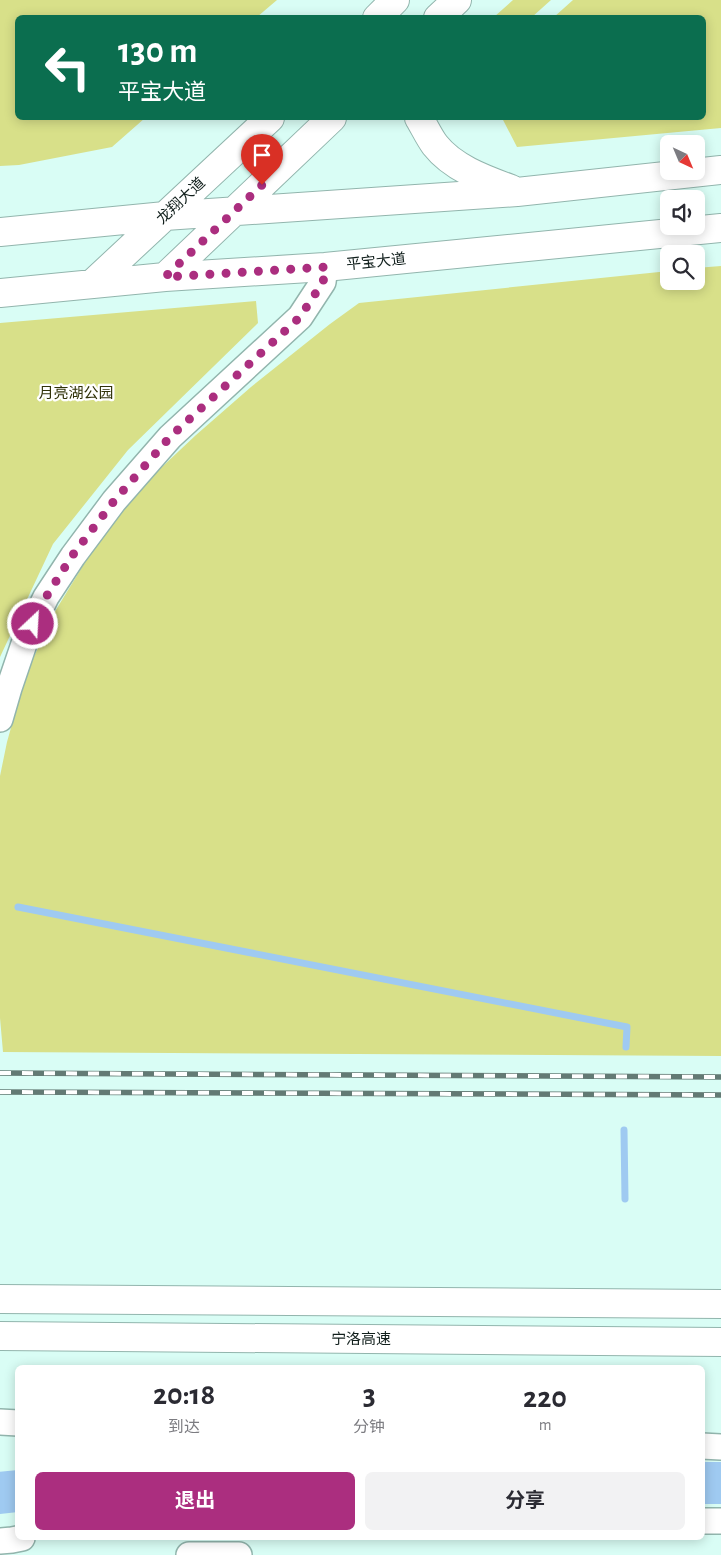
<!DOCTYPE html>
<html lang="zh">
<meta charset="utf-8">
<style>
:root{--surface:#fff;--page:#f2f2f3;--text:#2b2b33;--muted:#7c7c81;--accent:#ab2e7f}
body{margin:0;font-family:"Alegreya Sans","Noto Sans SC",sans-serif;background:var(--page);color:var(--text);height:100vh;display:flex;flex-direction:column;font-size:19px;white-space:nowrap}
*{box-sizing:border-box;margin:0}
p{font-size:16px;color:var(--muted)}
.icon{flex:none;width:28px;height:28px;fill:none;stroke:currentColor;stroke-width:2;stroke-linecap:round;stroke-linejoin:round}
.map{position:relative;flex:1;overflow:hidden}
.sheet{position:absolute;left:15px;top:1365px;width:690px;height:175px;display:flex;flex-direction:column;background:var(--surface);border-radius:8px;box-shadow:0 2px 12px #0003}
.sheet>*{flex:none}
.banner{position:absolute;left:15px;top:15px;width:691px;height:105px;border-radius:8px;box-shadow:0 2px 12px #0003;background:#0b6e4f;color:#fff;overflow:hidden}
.needle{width:32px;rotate:136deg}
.fabs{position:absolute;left:660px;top:135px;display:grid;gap:10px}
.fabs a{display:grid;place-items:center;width:45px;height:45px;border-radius:8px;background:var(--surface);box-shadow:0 2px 12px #0003;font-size:25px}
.pin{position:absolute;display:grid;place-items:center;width:42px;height:42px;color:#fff;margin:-51px -21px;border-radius:50% 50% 50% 0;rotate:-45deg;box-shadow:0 0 5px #0007}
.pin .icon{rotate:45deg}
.me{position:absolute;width:55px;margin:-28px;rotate:25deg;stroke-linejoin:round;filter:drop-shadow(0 0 4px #0008)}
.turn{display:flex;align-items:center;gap:18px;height:105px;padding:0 20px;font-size:22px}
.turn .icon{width:65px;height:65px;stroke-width:2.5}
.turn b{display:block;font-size:35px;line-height:42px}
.eta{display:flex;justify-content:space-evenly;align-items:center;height:85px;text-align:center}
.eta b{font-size:30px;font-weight:700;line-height:35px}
.primary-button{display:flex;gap:10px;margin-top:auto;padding:10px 20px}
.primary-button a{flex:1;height:58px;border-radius:8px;background:var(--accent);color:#fff;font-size:20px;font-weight:700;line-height:58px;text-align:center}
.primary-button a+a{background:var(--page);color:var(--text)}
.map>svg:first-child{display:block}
.green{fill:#d8e089}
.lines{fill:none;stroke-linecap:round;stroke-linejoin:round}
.stream{stroke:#9fcaf1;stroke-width:7}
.river{stroke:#9fcaf1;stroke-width:42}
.minor-casing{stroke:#92b5ad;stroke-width:28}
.major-casing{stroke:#92b5ad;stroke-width:30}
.highway-casing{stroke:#92b5ad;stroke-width:30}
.minor{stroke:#fff;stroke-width:25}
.major{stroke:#fff;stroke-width:28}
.highway{stroke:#fff;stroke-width:28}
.rail-casing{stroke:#637a74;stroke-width:5.5}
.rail{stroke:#fff;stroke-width:4;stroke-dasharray:11;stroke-linecap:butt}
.route{stroke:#ab2e7f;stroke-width:9;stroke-dasharray:0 16.2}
.labels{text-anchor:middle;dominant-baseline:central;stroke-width:4.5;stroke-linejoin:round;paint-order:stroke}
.street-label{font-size:15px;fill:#111f1c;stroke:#fff}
.park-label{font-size:15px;fill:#303208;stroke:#fff}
</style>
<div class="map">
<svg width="721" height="1555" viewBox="0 0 721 1555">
<rect width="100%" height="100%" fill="#d9fdf5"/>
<!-- green -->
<path class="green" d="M0,0H277L257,17L18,18V118H145L112,147L19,165L0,166Z
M513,0H551L532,17H494Z
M573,0H721V128L517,147L502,118H704V18L554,17Z
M721,266V1056L3,1052L0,1018V776L7,742L26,674L54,613L95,546L147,481L196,435L251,387L330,324L359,303L669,271V281H696V268Z
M256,301L258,323L128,450L53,544L0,657V323Z"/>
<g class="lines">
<!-- stream -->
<path class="stream" d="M18,907L627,1027L626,1047
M624,1130L625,1199"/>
<!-- river -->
<path class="river" d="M702,1483H721
M0,1493L18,1491"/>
<!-- minor casing -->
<g class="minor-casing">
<path id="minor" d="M0,719L9,688L26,638L46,597L73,556L114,501L170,437L300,317L323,282L325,267
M0,1422L18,1423
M702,1446L721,1447
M702,1521H721
M0,1541L12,1540L22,1538
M189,1555H239"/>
</g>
<!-- major casing -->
<g class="major-casing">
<path id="major" d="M377,18L395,0
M438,18L457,0
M419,118C424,126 429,137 435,145C453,168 484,179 511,189
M0,232L165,216L517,192L721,170
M165,277L332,118
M92,284L270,118
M0,293L165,277L325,267L721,228"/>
</g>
<!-- highway casing -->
<g class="highway-casing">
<path id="highway" d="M0,1299L721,1304
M0,1336L721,1342"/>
</g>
<!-- minor -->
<use href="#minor" class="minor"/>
<!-- major -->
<use href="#major" class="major"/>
<!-- highway -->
<use href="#highway" class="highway"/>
<!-- rail casing -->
<g class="rail-casing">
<path id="rail" d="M0,1073L721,1077
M0,1092L721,1095"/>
</g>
<!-- rail -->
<use href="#rail" class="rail"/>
</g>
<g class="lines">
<!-- route -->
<path class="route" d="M33,624L46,597L72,556L114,501L170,437L300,317L323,282L326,267L165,277L262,185"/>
</g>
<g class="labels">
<!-- street labels -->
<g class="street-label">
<text transform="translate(181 201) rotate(-43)">龙翔大道</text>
<text transform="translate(376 262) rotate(-6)">平宝大道</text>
<text x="361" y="1339">宁洛高速</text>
</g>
<!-- park labels -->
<g class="park-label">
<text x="76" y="393">月亮湖公园</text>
</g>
</g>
</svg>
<div class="fabs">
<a><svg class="needle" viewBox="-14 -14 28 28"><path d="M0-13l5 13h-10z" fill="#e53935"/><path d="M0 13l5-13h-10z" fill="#7c7c81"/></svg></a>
<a><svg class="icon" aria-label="sound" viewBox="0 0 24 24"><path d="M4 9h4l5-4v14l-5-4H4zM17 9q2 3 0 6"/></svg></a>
<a><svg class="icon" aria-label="search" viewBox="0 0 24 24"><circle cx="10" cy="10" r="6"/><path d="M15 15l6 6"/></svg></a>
</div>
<div class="pin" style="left:262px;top:185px;background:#d93025"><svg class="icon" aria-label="arrive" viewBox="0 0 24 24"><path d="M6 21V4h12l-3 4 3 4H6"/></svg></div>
<svg class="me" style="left:33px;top:624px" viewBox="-20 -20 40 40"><circle r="17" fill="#ab2e7f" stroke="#fff" stroke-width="3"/><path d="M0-11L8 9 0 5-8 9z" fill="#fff"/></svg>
<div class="banner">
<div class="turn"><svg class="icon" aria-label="left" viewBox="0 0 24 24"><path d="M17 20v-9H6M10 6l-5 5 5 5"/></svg><div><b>130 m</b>平宝大道</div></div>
</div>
<section class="sheet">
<div class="eta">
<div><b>20:18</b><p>到达</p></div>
<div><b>3</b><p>分钟</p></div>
<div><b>220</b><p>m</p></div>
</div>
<div class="primary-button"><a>退出</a><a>分享</a></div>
</section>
</div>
